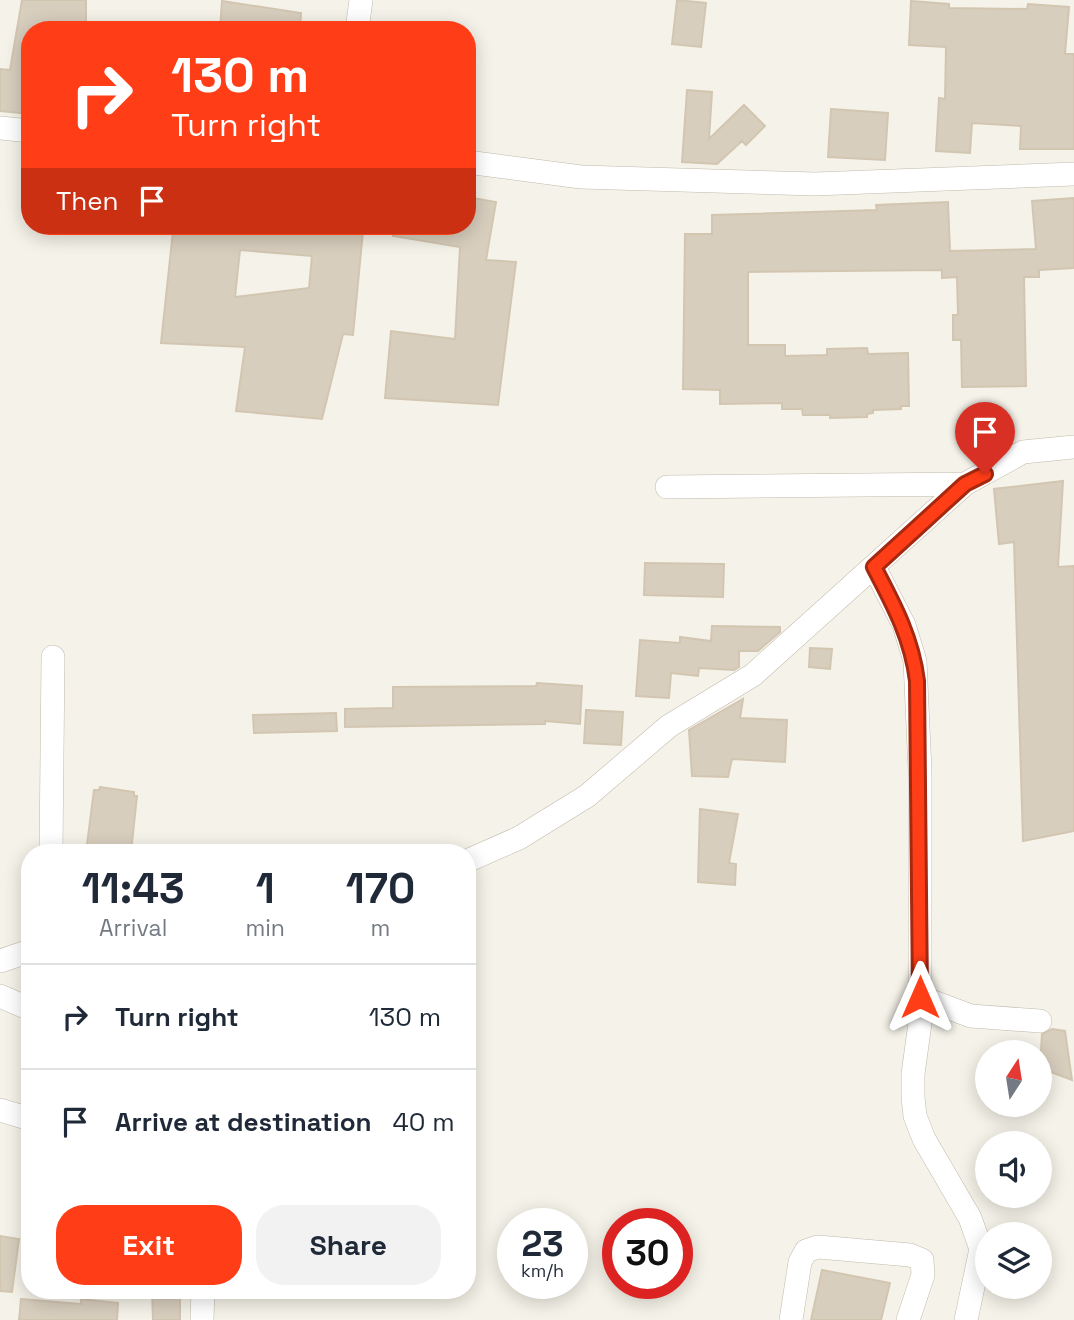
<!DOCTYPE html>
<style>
:root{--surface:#fff;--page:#f2f2f3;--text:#1f2937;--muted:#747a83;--line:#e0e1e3;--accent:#ff3d17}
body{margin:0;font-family:"Space Grotesk",sans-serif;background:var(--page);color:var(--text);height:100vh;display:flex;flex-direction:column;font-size:26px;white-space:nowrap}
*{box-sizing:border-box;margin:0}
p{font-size:23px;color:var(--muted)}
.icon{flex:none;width:38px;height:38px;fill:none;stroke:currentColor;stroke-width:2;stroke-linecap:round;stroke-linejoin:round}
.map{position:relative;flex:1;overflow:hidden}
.sheet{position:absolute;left:21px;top:844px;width:455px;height:455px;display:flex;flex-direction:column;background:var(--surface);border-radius:28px;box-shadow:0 4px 18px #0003}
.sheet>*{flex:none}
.guide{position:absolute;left:21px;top:21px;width:455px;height:214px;border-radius:28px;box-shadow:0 4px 18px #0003;background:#ff3d17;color:#fff;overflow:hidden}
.needle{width:46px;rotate:12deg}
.tools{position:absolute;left:975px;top:1040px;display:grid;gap:14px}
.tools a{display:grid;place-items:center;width:77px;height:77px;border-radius:50%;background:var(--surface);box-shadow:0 4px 18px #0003;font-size:35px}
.speed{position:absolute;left:497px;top:1208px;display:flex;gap:14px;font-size:35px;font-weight:700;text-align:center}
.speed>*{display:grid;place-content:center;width:91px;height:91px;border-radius:50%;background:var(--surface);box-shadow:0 4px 18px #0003;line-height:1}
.speed small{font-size:18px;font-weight:400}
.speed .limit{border:10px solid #d22;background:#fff;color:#111}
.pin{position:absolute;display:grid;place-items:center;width:60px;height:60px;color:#fff;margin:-72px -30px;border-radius:50% 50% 50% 0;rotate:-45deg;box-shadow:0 0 7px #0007}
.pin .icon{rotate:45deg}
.me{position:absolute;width:77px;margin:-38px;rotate:0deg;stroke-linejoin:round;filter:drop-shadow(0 0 5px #0008)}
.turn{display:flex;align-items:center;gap:24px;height:147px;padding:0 35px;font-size:32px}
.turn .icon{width:91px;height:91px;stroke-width:2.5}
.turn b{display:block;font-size:49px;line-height:60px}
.then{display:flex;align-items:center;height:66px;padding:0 35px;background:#0003;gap:14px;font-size:26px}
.eta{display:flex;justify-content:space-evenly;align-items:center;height:119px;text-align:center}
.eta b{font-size:42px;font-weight:800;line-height:49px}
.primary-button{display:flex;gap:14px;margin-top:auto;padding:14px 35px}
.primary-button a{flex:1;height:80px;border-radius:28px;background:var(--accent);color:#fff;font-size:28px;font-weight:800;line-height:80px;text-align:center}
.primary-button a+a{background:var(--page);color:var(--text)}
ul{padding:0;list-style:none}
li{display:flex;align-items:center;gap:21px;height:105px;padding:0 35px;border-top:2px solid var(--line)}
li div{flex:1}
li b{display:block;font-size:26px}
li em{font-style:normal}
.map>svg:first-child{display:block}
.building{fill:#d8cebe;stroke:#d3c6b1;stroke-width:2;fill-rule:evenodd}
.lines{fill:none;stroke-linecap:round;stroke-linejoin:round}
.street-casing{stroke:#c2baab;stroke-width:24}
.street{stroke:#fff;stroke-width:23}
.route-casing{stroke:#a6280f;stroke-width:18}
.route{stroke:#ff3d17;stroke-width:12}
</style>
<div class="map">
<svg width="1074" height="1320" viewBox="0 0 1074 1320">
<rect width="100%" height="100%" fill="#f5f2e9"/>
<!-- building -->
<path class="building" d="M22,0H86V30H30V114L0,111V69L10,70Z
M677,0L706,3L701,47L672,44Z
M222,1L301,13L300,30H220Z
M911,1L949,4V8L1027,9L1028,4L1069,7L1065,54H1074V149H1020L1021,126L972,123L970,153L936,151L939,98L945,99L946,47L909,45Z
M687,90L712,92L709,139L744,105L765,126L746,145L742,141L717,164L682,162Z
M831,109L888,113L885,160L828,157Z
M467,197L496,202L486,260L516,262L498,405L385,398L391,331L455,339L460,247L393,236L394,226H467Z
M1074,198V268L1039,270V277H1024L1026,386L962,387L961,340H953V315H958L957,277L942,278V270L748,272V345H785V356L827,355V349L867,348L868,354L908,353L909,406H901V409L873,410V413L867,414V417L830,418V415H803L802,409H782V403L720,404V390L683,389L685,234H712V215L877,210L876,205L948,202L950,251L1036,249L1032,201Z
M266,226H348V229L363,231L353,335L343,334L322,419L236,411L245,347L161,343L173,231L265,232ZM240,250L312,256L309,288L235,297Z
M1063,481L1058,567L1074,566V831L1023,841L1014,542L999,544L994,489Z
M645,563L724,564L723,597L644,595Z
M712,626L780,627V632L758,651H739V667L734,670L699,668L698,676L671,673L669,698L636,696L640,640L680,643V637L711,641Z
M810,648L832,649L830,669L809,667Z
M537,683L582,686L580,724L545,721V724L345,727V709L393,708V687L536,686Z
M743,699L740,718L787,720L785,762L732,759L728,777L692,776L689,730Z
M586,710L623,712L621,745L584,743Z
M336,713L337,731L254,733L253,715Z
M100,787L134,792V796H137L131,852H86L94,790H99Z
M700,809L738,814L729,863L736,864L735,885L698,882Z
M1052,1029L1065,1031L1072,1080L1040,1068L1042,1034Z
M0,1236L19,1239L12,1292L0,1291Z
M822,1270L890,1283L881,1320H811Z
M152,1290H180V1320H153Z
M21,1299L81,1304V1299L118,1303L117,1320H19Z"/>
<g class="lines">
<!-- street casing -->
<g class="street-casing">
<path id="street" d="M357,30L361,0
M0,128L30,131
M467,162L581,177L815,184L1074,174
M667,487L965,484
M874,567L904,625L915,661L920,771V1023L913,1074V1097L915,1116L924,1139L970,1218L981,1249L966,1320
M51,852L53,657
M467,861L519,838L587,796L669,726L753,675L965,484L1023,452L1074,447
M0,961L30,951
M0,996L30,1009
M920,997L971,1016L1040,1021
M0,1110L30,1119
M202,1320L203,1290
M791,1320L800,1262L806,1251L818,1247L910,1255L922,1260L923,1275L908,1320"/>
</g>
<!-- street -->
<use href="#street" class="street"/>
</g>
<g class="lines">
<!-- route casing -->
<g class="route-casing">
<path id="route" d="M920,997L917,681C912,639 894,605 874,567L965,484L985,474"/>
</g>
<!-- route -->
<use href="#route" class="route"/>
</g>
</svg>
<div class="tools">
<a><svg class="needle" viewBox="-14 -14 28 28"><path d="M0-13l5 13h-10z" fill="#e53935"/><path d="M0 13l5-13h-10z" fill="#747a83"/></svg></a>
<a><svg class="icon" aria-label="sound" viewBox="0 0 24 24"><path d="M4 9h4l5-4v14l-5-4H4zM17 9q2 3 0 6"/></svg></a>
<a><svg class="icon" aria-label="layers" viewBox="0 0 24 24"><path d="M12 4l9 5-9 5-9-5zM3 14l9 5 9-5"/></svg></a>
</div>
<div class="speed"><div>23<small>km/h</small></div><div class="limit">30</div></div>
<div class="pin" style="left:985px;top:474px;background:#d93025"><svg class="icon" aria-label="arrive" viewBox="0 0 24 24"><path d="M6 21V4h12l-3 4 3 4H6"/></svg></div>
<svg class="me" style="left:920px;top:997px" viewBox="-20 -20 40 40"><path d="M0-17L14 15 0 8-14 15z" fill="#ff3d17" stroke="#fff" stroke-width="4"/></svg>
<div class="guide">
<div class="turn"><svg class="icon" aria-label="right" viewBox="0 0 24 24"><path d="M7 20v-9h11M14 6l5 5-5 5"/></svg><div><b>130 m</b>Turn right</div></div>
<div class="then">Then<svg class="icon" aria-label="arrive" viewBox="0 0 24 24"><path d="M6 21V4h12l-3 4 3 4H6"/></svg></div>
</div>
<section class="sheet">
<div class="eta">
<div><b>11:43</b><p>Arrival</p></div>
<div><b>1</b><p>min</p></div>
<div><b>170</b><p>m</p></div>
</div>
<ul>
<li><svg class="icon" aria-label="right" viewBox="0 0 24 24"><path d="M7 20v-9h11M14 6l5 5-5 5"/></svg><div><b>Turn right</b></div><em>130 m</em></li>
<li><svg class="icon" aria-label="arrive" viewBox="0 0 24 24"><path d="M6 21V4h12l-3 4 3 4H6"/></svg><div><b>Arrive at destination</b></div><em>40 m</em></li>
</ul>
<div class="primary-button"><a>Exit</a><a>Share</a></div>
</section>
</div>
